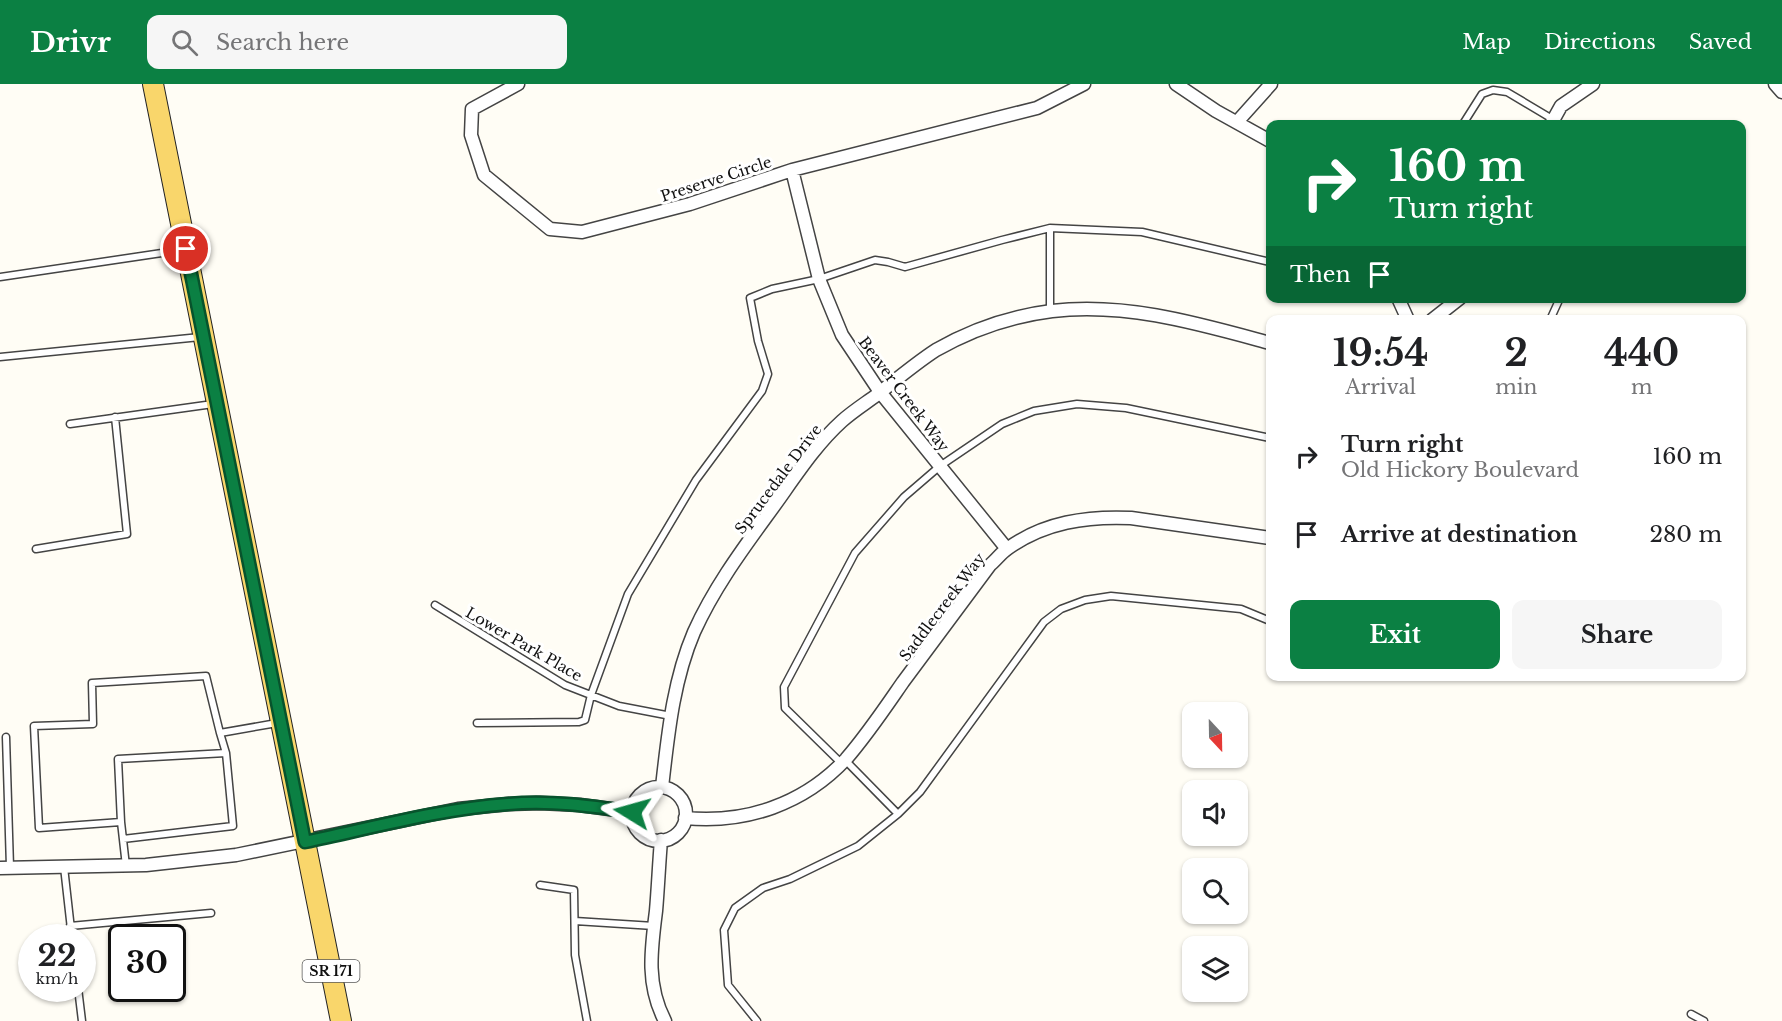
<!DOCTYPE html>
<style>
:root{--surface:#fff;--page:#f6f6f6;--text:#202124;--muted:#757577;--accent:#0b8043}
body{margin:0;font-family:"Libre Baskerville",serif;background:var(--page);color:var(--text);height:100vh;display:flex;flex-direction:column;font-size:22px;white-space:nowrap}
*{box-sizing:border-box;margin:0}
p{font-size:20px;color:var(--muted)}
.icon{flex:none;width:33px;height:33px;fill:none;stroke:currentColor;stroke-width:2;stroke-linecap:round;stroke-linejoin:round}
.map{position:relative;flex:1;overflow:hidden}
.sheet{position:absolute;left:1266px;top:231px;width:480px;height:366px;display:flex;flex-direction:column;background:var(--surface);border-radius:12px;box-shadow:0 2px 4px #0004}
.sheet>*{flex:none}
.banner{position:absolute;left:1266px;top:36px;width:480px;height:183px;border-radius:12px;box-shadow:0 2px 4px #0004;background:#0b8043;color:#fff;overflow:hidden}
.needle{width:39px;rotate:158deg}
.buttons{position:absolute;left:1182px;top:618px;display:grid;gap:12px}
.buttons a{display:grid;place-items:center;width:66px;height:66px;border-radius:12px;background:var(--surface);box-shadow:0 2px 4px #0004;font-size:30px}
.speed{position:absolute;left:18px;top:840px;display:flex;gap:12px;font-size:30px;font-weight:700;text-align:center}
.speed>*{display:grid;place-content:center;width:78px;height:78px;border-radius:50%;background:var(--surface);box-shadow:0 2px 4px #0004;line-height:1}
.speed small{font-size:15px;font-weight:400}
.speed .limit{border:3px solid #111;border-radius:9px;background:#fff;color:#111}
.pin{position:absolute;display:grid;place-items:center;width:51px;height:51px;color:#fff;margin:-26px;border:3px solid #fff;border-radius:50%;box-shadow:0 2px 6px #0007}
.me{position:absolute;width:66px;margin:-33px;rotate:278deg;stroke-linejoin:round;filter:drop-shadow(0 0 4px #0008)}
.turn{display:flex;align-items:center;gap:21px;height:126px;padding:0 24px;font-size:27px}
.turn .icon{width:78px;height:78px;stroke-width:2.5}
.turn b{display:block;font-size:42px;line-height:51px}
.then{display:flex;align-items:center;height:57px;padding:0 24px;background:#0003;gap:12px;font-size:22px}
.eta{display:flex;justify-content:space-evenly;align-items:center;height:102px;text-align:center}
.eta b{font-size:36px;font-weight:700;line-height:42px}
.button{display:flex;gap:12px;margin-top:auto;padding:12px 24px}
.button a{flex:1;height:69px;border-radius:12px;background:var(--accent);color:#fff;font-size:24px;font-weight:700;line-height:69px;text-align:center}
.button a+a{background:var(--page);color:var(--text)}
ul{padding:0;list-style:none}
li{display:flex;align-items:center;gap:18px;height:78px;padding:0 24px}
li div{flex:1}
li b{display:block;font-size:22px}
li em{font-style:normal}
header{display:flex;align-items:center;gap:36px;box-sizing:border-box;height:84px;padding:0 30px;background:var(--accent);color:#fff}
header strong{font-size:28px}
nav{display:flex;gap:33px;margin-inline-start:auto;font-size:21px}
.search{width:420px;height:54px;background:var(--page);display:flex;align-items:center;gap:15px;box-sizing:border-box;padding:0 21px;border-radius:12px;color:var(--muted);font-size:22px}
.map>svg:first-child{display:block}
.lines{fill:none;stroke-linecap:round;stroke-linejoin:round}
.lane-casing{stroke:#444;stroke-width:9}
.street-casing{stroke:#444;stroke-width:15}
.primary-casing{stroke:#222;stroke-width:22}
.lane{stroke:#fff;stroke-width:6}
.street{stroke:#fff;stroke-width:12}
.primary{stroke:#f9d66b;stroke-width:20}
.route-casing{stroke:#07532c;stroke-width:15}
.route{stroke:#0b8043;stroke-width:10}
.labels{text-anchor:middle;dominant-baseline:central;stroke-width:6;stroke-linejoin:round;paint-order:stroke}
.shield{fill:#fff;stroke:#585858;stroke-width:1.5}
.shield-label{font-size:14px;font-weight:bold;fill:#111}
.street-label{font-size:15px;fill:#111;stroke:#fff}
</style>
<header>
<strong>Drivr</strong>
<div class="search"><svg class="icon" aria-label="search" viewBox="0 0 24 24"><circle cx="10" cy="10" r="6"/><path d="M15 15l6 6"/></svg>Search here</div>
<nav><a>Map</a><a>Directions</a><a>Saved</a></nav>
</header>
<div class="map">
<svg width="1782" height="937" viewBox="0 0 1782 937">
<rect width="100%" height="100%" fill="#fffdf5"/>
<g class="lines">
<!-- lane casing -->
<g class="lane-casing">
<path id="lane" d="M1463,40L1482,10L1493,6L1507,8L1554,36L1559,40
M0,193L182,166
M1050,227V144
M1550,236L1560,214
M0,273L200,253
M70,340L213,320
M36,465L127,450L115,333
M435,521L565,601L619,622L671,632
M477,639L579,638L585,636L591,611L628,510L696,396L762,307L768,290L758,257L750,214L772,205L819,195L875,176L888,178L905,183L1002,156L1050,144L1142,148L1270,178
M6,653L10,783
M841,679L785,624L784,603L855,469L904,413L940,382L1002,340L1034,327L1077,320L1126,324L1270,354
M898,730L920,708L1044,538L1061,525L1085,516L1111,512L1241,525L1270,537
M121,738L118,675L226,669L220,649
M123,755L233,742L226,669
M126,782L121,738L39,744L34,642L93,640L92,599L206,592L220,649L277,639
M64,783L72,854
M540,801L574,806L575,871L587,937
M575,837L654,842
M70,842L211,829
M78,904L82,937
M1691,930L1704,937
M757,937L728,901L724,846L735,824L763,804L790,795L858,762L898,730L845,676"/>
</g>
<!-- street casing -->
<g class="street-casing">
<path id="street" d="M518,0L472,25L471,51L484,91L550,145L582,148L690,120L792,86L1037,24L1084,0
M1176,0L1216,27L1270,57
M1775,0L1782,8
M1237,38L1271,0
M1551,40L1561,22L1593,0
M792,86L819,195L842,251L880,308L1007,465
M1398,214L1408,236
M1432,236L1460,214
M662,703C668,651 673,597 694,548C713,506 739,470 766,433C790,401 812,364 842,337C853,327 866,319 878,310C897,295 916,279 936,266C971,246 1012,232 1052,227C1126,218 1200,240 1270,259
M632 730a27 27 0 1 1 54 0a27 27 0 1 1-54 0Z
M685,734C746,740 804,720 846,675C867,651 885,624 903,598C932,559 961,520 990,481C996,476 1001,469 1007,465C1044,438 1087,432 1131,434L1270,454
M661,756C659,780 658,804 656,827C651,866 646,901 665,937
M0,784L146,781L236,771L458,725L509,720L540,719L580,721L632,728"/>
</g>
<!-- primary casing -->
<g class="primary-casing">
<path id="primary" d="M153,0L341,937"/>
</g>
<!-- lane -->
<use href="#lane" class="lane"/>
<!-- street -->
<use href="#street" class="street"/>
<!-- primary -->
<use href="#primary" class="primary"/>
</g>
<g class="lines">
<!-- route casing -->
<g class="route-casing">
<path id="route" d="M186,165L305,758C372,744 440,725 508,720C550,716 591,722 632,728"/>
</g>
<!-- route -->
<use href="#route" class="route"/>
</g>
<g class="labels">
<!-- shield labels -->
<rect class="shield" x="302.5" y="876" width="57" height="22" rx="4.5"/>
<g class="shield-label">
<text x="331" y="887">SR 171</text>
</g>
<!-- street labels -->
<g class="street-label">
<text transform="translate(716 95) rotate(-18)">Preserve Circle</text>
<text transform="translate(904 310) rotate(53)">Beaver Creek Way</text>
<text transform="translate(778 395) rotate(-53)">Sprucedale Drive</text>
<text transform="translate(942 523) rotate(-53)">Saddlecreek Way</text>
<text transform="translate(524 560) rotate(30)">Lower Park Place</text>
</g>
</g>
</svg>
<div class="buttons">
<a><svg class="needle" viewBox="-14 -14 28 28"><path d="M0-13l5 13h-10z" fill="#e53935"/><path d="M0 13l5-13h-10z" fill="#757577"/></svg></a>
<a><svg class="icon" aria-label="sound" viewBox="0 0 24 24"><path d="M4 9h4l5-4v14l-5-4H4zM17 9q2 3 0 6"/></svg></a>
<a><svg class="icon" aria-label="search" viewBox="0 0 24 24"><circle cx="10" cy="10" r="6"/><path d="M15 15l6 6"/></svg></a>
<a><svg class="icon" aria-label="layers" viewBox="0 0 24 24"><path d="M12 4l9 5-9 5-9-5zM3 14l9 5 9-5"/></svg></a>
</div>
<div class="speed"><div>22<small>km/h</small></div><div class="limit">30</div></div>
<div class="pin" style="left:186px;top:165px;background:#d93025"><svg class="icon" aria-label="arrive" viewBox="0 0 24 24"><path d="M6 21V4h12l-3 4 3 4H6"/></svg></div>
<svg class="me" style="left:632px;top:728px" viewBox="-20 -20 40 40"><path d="M0-17L14 15 0 8-14 15z" fill="#0b8043" stroke="#fff" stroke-width="4"/></svg>
<div class="banner">
<div class="turn"><svg class="icon" aria-label="right" viewBox="0 0 24 24"><path d="M7 20v-9h11M14 6l5 5-5 5"/></svg><div><b>160 m</b>Turn right</div></div>
<div class="then">Then<svg class="icon" aria-label="arrive" viewBox="0 0 24 24"><path d="M6 21V4h12l-3 4 3 4H6"/></svg></div>
</div>
<section class="sheet">
<div class="eta">
<div><b>19:54</b><p>Arrival</p></div>
<div><b>2</b><p>min</p></div>
<div><b>440</b><p>m</p></div>
</div>
<ul>
<li><svg class="icon" aria-label="right" viewBox="0 0 24 24"><path d="M7 20v-9h11M14 6l5 5-5 5"/></svg><div><b>Turn right</b><p>Old Hickory Boulevard</p></div><em>160 m</em></li>
<li><svg class="icon" aria-label="arrive" viewBox="0 0 24 24"><path d="M6 21V4h12l-3 4 3 4H6"/></svg><div><b>Arrive at destination</b></div><em>280 m</em></li>
</ul>
<div class="button"><a>Exit</a><a>Share</a></div>
</section>
</div>
